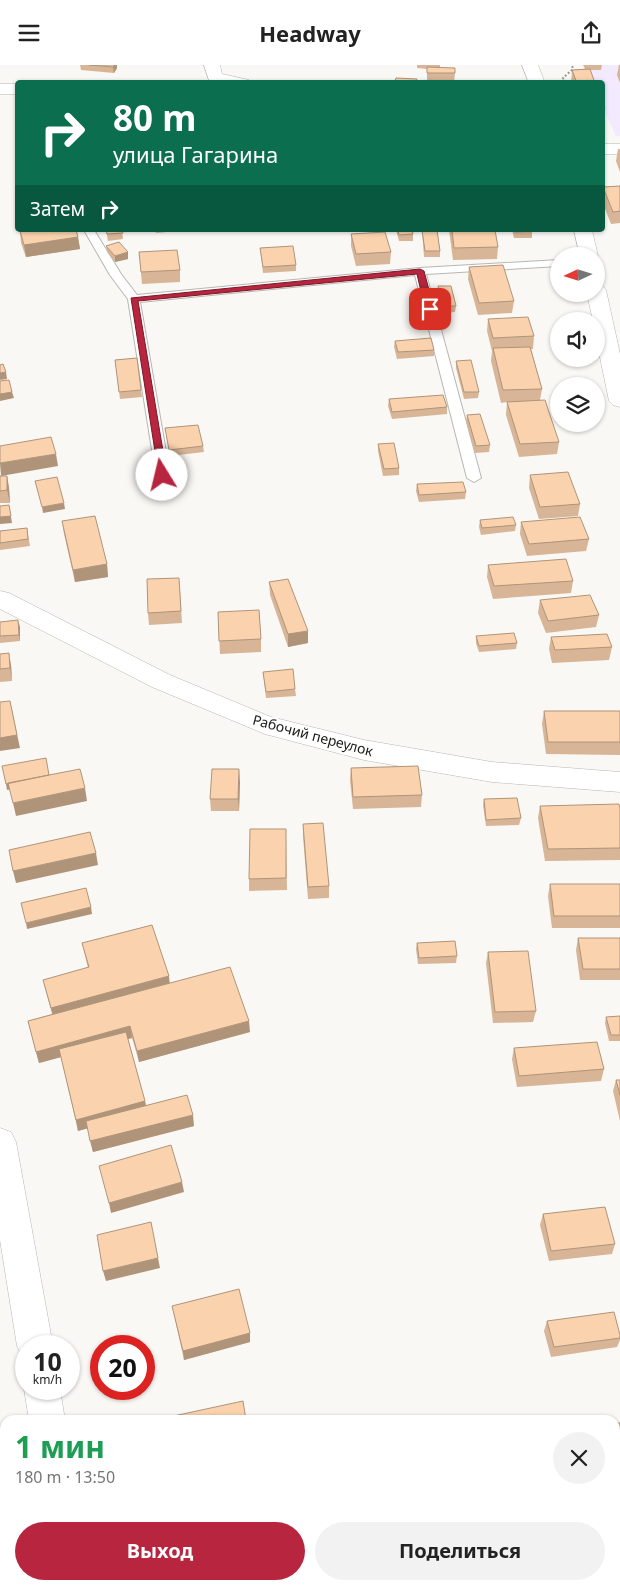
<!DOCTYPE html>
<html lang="ru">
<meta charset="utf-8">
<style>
:root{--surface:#fff;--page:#f2f2f2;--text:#222;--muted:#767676;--accent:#b7253e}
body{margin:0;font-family:"Noto Sans",sans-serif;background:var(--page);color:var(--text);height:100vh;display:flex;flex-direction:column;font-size:19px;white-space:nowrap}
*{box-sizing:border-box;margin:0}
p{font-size:16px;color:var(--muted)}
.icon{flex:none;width:28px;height:28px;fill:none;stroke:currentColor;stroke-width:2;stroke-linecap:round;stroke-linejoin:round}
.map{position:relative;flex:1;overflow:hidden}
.side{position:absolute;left:0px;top:1350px;width:620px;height:175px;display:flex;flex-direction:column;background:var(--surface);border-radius:15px 15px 0 0;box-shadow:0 1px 4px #0004}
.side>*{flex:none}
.guide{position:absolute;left:15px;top:15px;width:590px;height:152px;border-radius:5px;box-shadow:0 1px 4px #0004;background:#0b6e4f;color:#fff;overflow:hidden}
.needle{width:32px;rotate:266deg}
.fabs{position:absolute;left:550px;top:182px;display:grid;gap:10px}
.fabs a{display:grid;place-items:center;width:55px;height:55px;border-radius:50%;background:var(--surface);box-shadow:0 1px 4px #0004;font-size:25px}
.speed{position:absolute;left:15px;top:1270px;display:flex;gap:10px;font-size:25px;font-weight:700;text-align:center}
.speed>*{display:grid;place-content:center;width:65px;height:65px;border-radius:50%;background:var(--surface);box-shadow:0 1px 4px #0004;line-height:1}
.speed small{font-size:12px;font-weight:400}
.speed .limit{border:8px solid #d22;background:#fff;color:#111}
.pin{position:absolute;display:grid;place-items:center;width:42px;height:42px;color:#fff;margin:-21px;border-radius:10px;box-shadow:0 2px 8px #0006}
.me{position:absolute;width:55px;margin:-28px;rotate:351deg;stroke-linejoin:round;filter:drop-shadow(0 0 4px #0008)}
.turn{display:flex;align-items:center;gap:18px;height:105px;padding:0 15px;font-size:22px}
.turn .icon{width:65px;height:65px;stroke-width:2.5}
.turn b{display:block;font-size:35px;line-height:42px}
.then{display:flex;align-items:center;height:48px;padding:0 15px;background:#0003;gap:10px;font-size:19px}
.round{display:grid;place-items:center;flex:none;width:52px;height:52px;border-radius:26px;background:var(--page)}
.overview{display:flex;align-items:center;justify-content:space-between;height:85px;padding:0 15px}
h1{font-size:30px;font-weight:700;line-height:38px;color:#1e9e55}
.cta{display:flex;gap:10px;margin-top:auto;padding:10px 15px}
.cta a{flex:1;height:58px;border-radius:30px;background:var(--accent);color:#fff;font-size:20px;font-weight:700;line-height:58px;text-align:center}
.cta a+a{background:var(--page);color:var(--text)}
header{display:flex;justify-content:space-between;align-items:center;height:65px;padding:0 15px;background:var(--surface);font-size:22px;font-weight:700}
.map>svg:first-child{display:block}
.medical{fill:#f3eaff}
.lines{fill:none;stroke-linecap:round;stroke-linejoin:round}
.service-casing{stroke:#b8b6b2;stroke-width:2}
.minor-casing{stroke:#b8b6b2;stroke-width:1}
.tertiary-casing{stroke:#b8b6b2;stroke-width:1}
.path{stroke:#999894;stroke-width:2;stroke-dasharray:2 2;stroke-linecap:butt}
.service{fill:#fff;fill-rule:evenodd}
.minor{fill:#fff;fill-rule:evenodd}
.tertiary{fill:#fff;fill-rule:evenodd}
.wall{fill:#d7b596}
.shaded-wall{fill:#af947a}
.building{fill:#fad3ae;stroke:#af947a}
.route{fill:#b7253e;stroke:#771828}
.labels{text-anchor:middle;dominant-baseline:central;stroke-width:4.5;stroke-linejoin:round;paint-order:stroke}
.street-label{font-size:14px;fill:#1b1b19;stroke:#fff}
</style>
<header><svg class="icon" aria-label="menu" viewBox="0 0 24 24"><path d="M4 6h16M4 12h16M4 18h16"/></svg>Headway<svg class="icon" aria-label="share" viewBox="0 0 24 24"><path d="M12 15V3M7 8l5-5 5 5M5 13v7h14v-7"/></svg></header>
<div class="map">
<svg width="620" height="1525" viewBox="0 0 620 1525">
<rect width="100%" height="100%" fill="#faf8f4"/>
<!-- medical -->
<path class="medical" d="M583,0H620V71H616L603,43L602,18L591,17Z"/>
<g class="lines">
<!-- service casing -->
<g class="service-casing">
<path id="service" d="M84,165H94L121,209L137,230L420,203L559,195V201L426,209L481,413L474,417L467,413L415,210L140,237L170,410L163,414L156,410L128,234L110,210Z"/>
</g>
<!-- minor casing -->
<g class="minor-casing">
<path id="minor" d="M204,0H220L222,9L249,15L251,18H218L209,15Z
M0,19H18V29H0Z
M0,526L9,528L170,610L271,652L364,675L492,697L620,707V727L492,717L364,695L265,669L152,622L0,544Z
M0,1063L11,1067L16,1077L53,1281H26V1295L23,1293L17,1281L0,1175Z
M26,1319V1324H60L65,1355H29L24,1324Z
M56,1520H94L96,1525H56Z"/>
</g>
<!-- tertiary casing -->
<g class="tertiary-casing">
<path id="tertiary" d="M522,0H538L545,18H529Z
M602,79H620V89H602Z
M574,165H592L598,191L596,194V191H580Z
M596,219L603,221L606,225L620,289V342L613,340L609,336L596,273V256H593L587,229H596Z"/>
</g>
<!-- path -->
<path class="path" d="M565,18L563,13L573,4L572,0"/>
<!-- service -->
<use href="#service" class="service"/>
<!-- minor -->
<use href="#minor" class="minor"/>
<!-- tertiary -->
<use href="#tertiary" class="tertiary"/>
</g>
<!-- wall -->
<path class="wall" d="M80,0H117V3L114,8L81,5Z
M417,0H440V2L455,8L454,18H427V4L417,3Z
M583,0H602L601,5H590L595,18H571L572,5L585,4Z
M619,0H620V18L617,10Z
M602,36L605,43L604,54H602Z
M618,84H620V107L616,96Z
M620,121V158L611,159L602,136L603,122Z
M106,165H122L123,174L108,176Z
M156,165H187L156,168Z
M396,165H412L413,169V176H399Z
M422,165H437L440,186V192H424Z
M449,165H495L498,182L497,194L453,195Z
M512,165H532V173H514Z
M20,166L78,172L80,184L26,192L21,178Z
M351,169L391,187L390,199L356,201L351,181Z
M106,181L128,187V194L115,197L107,187Z
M260,183L296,200V206L263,208Z
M139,187L180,205V217L142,219Z
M469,202L514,236L512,248L478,250L468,214Z
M438,221L456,241L455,247L442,248L438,228Z
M488,254L534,271L533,284H531L542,324L540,335L559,377L557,389L519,392L506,350L507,337L501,338L491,296L492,286L487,266Z
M395,276L434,285V291L397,294L394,282Z
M137,293L142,332L120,334L115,295Z
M456,296L479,327L478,333L464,334L456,303Z
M389,334L447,342V349L392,354L388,341Z
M467,350L490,380L489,387L475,388L466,356Z
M165,363L203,381L204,387L170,391Z
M378,379L399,403V410L383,411L378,386Z
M530,410L580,439L578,451L539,454L529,423Z
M0,411H7L9,423L10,438H0Z
M417,419L466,427L465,434L419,437L416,426Z
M480,455L516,460L515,466L481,470L479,462Z
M62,456L107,499L108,512L75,517L64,469Z
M521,457L589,474L586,486L527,491L520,469Z
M27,463L30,481L0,485V466Z
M488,500L573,516L571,528L493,534L487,512Z
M269,517L308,578L288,582L270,530Z
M180,525L182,558L149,560L148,548Z
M540,535L599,550L596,562L546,568L538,548Z
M218,547L261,574V587L220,589Z
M0,557L20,562V576L0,578Z
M476,571L517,578L516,584L479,587L476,578Z
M551,572L612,582L609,595L552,598L549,584Z
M0,589L11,600L12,616L0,617Z
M263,607L295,624L296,631L266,633Z
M544,646H620V690L546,689L542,659Z
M351,703L422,730L421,742L353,744L350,715Z
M240,717L239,746H211L210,734Z
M484,734L521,753L519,760L486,761L483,740Z
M540,741L620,743V795L545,796L538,753Z
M303,759L329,821V833L308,834L303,771Z
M286,764L287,825L249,826V814Z
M550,819H620V863H552L548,831Z
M578,873H620V915H580L576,885Z
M82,878L170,918L250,967L139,997L132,973L128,974L146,1040L194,1061L93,1087L88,1063L78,1066L61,992L39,998L28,956L52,949L43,915L88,903Z
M417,878L457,891L456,898L418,899L416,884Z
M488,887L536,946L533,957L493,958L486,898Z
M620,951V976H609L605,958L606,952Z
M514,983L604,1004L601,1016L517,1022L512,994Z
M616,1015H620V1056L613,1026Z
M543,1149L615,1179L612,1189L549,1196L540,1160Z
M172,1241L250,1268V1277L184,1295Z
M547,1256L620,1270V1275L617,1282L551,1292L544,1266Z
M617,1358H620V1385L615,1364Z"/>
<!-- shaded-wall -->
<path class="shaded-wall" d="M115,0H117V3L114,8L113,2Z
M78,172L80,184L26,192L24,180Z
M128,187V194L115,197V191Z
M6,307L7,314L0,315V308Z
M12,327L14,333L0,336V329Z
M56,389L58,401L1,411L0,398Z
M7,411L9,423L10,438L7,425Z
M64,438L65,444L43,448L42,442Z
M9,440L12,458L0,459V452Z
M107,499L108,512L75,517L73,505Z
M18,555L20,562V576L19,570Z
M308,566V578L288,582V569Z
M9,588L11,600L12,616L10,603Z
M10,636L20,683L0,686V673Z
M239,704L240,717L239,746L238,734Z
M49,711L50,717L7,725L6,719Z
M85,723L87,736L16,751L13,738Z
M96,788L98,800L16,818L13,806Z
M91,842L92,849L27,864L26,858Z
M169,911L170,922L54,954L51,943Z
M249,956L250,967L139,997L137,986Z
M130,961L132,973L39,998L36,987Z
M145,1036L147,1047L78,1066L76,1055Z
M193,1050L194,1061L93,1087L90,1076Z
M182,1117L184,1127L111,1148L109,1138Z
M158,1193L160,1203L106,1216L103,1206Z
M250,1268V1277L184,1295L183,1286Z
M0,1511L3,1516L4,1525H1Z
M223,1520H252L232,1525H202Z"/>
<!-- building -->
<path class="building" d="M89,0H115L113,2Z
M427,2L455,3V8H427Z
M590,4L595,18H577L572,5Z
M396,13L417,14L416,18H394Z
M602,36L605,43H602Z
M620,121V146L613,147L603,122Z
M28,165H76L78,172L24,180L20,166Z
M106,165H122L123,168L107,169Z
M398,165H412L413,169L399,170Z
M422,165H437L440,186H425Z
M452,165H495L498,182L454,183Z
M514,165H532L533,166L515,167Z
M385,167L391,187L356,189L351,169Z
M119,177L128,187L115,191L106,181Z
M293,181L296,200L263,202L260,183Z
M177,185L180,205L141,207L139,187Z
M503,200L514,236L479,238L469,202Z
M438,221H451L456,241H443Z
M528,252L534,271L493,273L488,254Z
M431,273L434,285L398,287L395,276Z
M530,282L542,324L503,325L493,283Z
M137,293L141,325L119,327L115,295Z
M471,295L479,327H464L456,296Z
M3,299L6,307L0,308V300Z
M9,315L12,327L0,329V316Z
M443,330L447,342L392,347L389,334Z
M545,335L559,377L520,379L507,337Z
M480,349L490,380L476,381L467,350Z
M198,360L203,381L169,385L165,363Z
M51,372L56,389L0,398V381Z
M394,378L399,403L384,404L378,379Z
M568,407L580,439L540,442L530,410Z
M0,411H7V425L0,426Z
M57,412L64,438L42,442L35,416Z
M463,417L466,427L419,430L417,419Z
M9,440L11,451L0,452V441Z
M95,451L107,499L73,505L62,456Z
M513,452L516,460L482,463L480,455Z
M580,452L589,474L529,479L521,457Z
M27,463L28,474L0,478V466Z
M566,494L573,516L494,521L488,500Z
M179,513L181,546L148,548L147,514Z
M288,514L308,566L288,569L269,517Z
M590,530L599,550L548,556L540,535Z
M259,545L261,574L219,576L218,547Z
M18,555L19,570L0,571V557Z
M514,568L517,578L479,581L476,571Z
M607,569L612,582L555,585L551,572Z
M9,588L10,603L0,604V589Z
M293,604L295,624L266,627L263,607Z
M10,636L17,670L0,673V637Z
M544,646H620V677H548Z
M46,693L49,710L6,719L2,701Z
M418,701L422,730L353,732L351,703Z
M80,704L85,723L13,738L8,718Z
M212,704H239L238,734H210Z
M517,733L521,753L486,755L484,734Z
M619,739L620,743V783L548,784L540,741Z
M323,758L329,821L308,822L303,759Z
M250,764H286V813L249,814Z
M90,767L96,788L13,806L9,785Z
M550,819H620V851H554Z
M86,823L91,842L26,858L21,838Z
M152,860L169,911L51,943L43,915L89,902L82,878Z
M578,873H620V904H583Z
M455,876L457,891L419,893L417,878Z
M528,886L536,946L495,947L488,887Z
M230,902L249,956L137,986L130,961L36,987L28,956Z
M620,951V970H611L606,952Z
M126,967L145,1036L76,1055L59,984Z
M597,977L604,1004L519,1011L514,983Z
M616,1015H620V1030Z
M187,1030L193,1050L90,1076L86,1056Z
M171,1080L182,1117L109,1138L99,1101Z
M605,1142L615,1179L551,1186L543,1149Z
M151,1157L158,1193L103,1206L97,1170Z
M239,1224L250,1268L183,1286L172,1241Z
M614,1247L620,1270V1273L554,1282L547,1256Z
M243,1336L246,1355H170L169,1352Z
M617,1358H620V1371Z
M157,1520H223L202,1525H158Z"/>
<!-- route -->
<path class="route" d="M420,204L424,206L434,244L432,245L425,244L417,209L138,236L167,410L166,412H159L131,233Z"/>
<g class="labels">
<!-- street labels -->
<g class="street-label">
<text transform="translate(313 670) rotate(15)">Рабочий переулок</text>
</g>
</g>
</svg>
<div class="fabs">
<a><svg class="needle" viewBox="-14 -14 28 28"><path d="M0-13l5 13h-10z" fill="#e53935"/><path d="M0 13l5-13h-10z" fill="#767676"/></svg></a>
<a><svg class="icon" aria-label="sound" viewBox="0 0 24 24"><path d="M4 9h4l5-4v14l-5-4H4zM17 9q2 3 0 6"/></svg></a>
<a><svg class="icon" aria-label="layers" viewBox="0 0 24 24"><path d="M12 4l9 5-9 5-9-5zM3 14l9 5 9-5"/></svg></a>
</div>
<div class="speed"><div>10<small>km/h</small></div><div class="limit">20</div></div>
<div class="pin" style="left:430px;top:244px;background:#d93025"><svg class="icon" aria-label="arrive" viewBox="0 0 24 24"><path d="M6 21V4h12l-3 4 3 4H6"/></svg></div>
<svg class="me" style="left:162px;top:410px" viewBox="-20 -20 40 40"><circle r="19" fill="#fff"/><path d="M0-13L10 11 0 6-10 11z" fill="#b7253e"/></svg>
<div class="guide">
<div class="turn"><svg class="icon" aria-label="right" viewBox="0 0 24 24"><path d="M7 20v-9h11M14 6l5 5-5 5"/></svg><div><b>80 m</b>улица Гагарина</div></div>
<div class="then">Затем<svg class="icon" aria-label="right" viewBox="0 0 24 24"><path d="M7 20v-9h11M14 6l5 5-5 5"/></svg></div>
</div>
<section class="side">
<div class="overview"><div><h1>1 мин</h1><p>180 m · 13:50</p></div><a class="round"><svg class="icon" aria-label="close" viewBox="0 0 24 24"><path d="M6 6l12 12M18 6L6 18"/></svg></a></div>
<div class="cta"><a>Выход</a><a>Поделиться</a></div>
</section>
</div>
